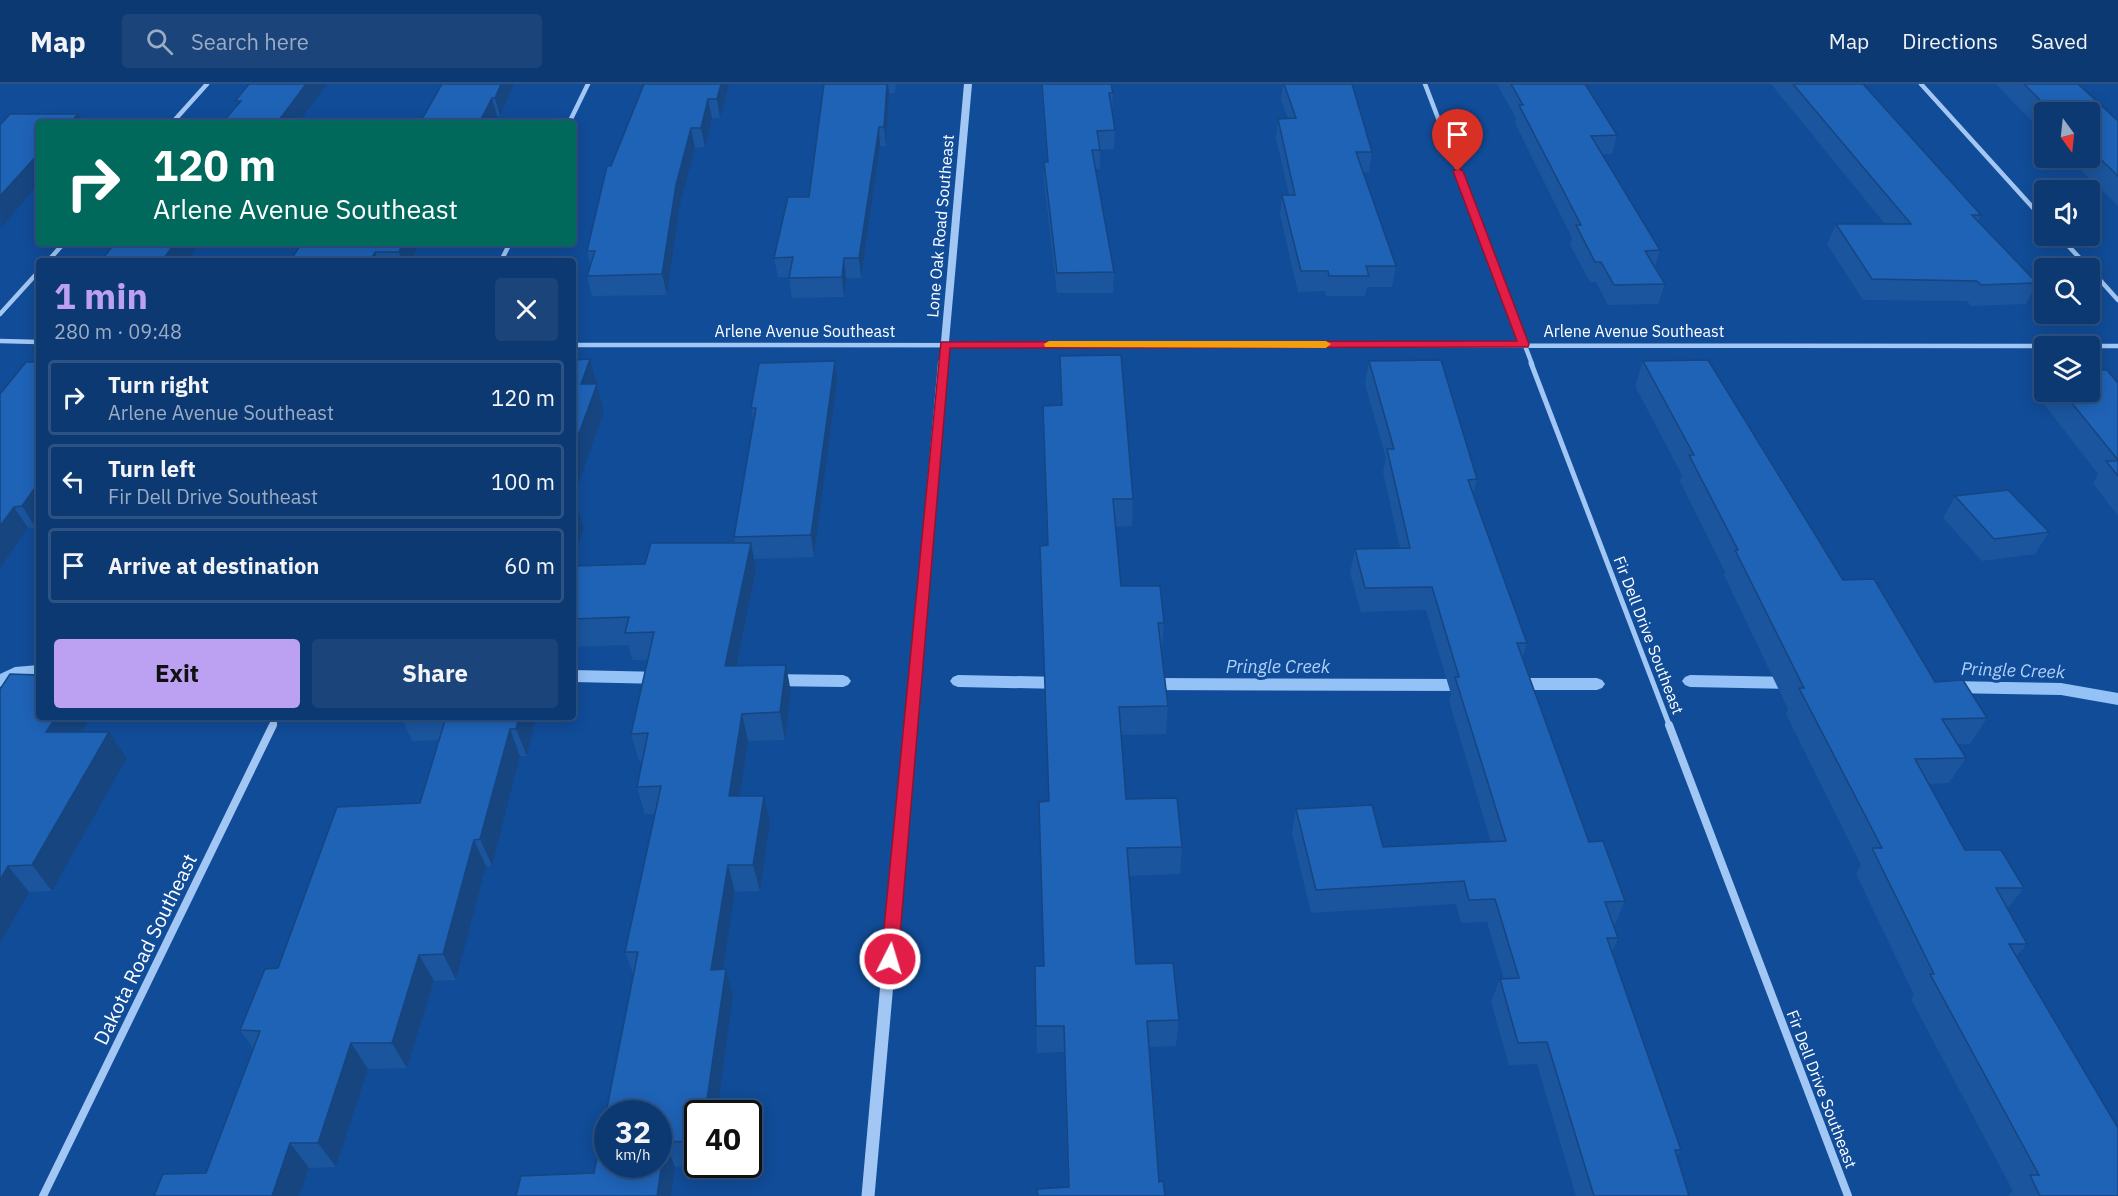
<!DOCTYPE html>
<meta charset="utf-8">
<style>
:root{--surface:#0d3972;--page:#1b447a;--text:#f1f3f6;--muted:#9aacc4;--line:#2d5384;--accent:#bca0f2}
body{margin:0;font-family:"IBM Plex Sans",sans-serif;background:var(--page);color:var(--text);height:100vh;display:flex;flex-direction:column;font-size:22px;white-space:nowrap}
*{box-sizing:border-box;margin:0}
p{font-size:20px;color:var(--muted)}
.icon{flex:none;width:33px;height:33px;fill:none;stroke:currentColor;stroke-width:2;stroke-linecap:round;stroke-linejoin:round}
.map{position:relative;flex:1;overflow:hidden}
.drawer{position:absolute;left:36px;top:174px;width:540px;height:462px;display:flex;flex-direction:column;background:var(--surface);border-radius:6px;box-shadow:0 3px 15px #0003,0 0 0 2px var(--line)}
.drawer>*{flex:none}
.top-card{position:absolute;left:36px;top:36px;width:540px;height:126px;border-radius:6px;box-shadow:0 3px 15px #0003,0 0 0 2px var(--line);background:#00695c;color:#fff;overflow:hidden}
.needle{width:39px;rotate:165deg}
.fabs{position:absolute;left:2034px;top:18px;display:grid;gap:12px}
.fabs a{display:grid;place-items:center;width:66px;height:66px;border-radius:6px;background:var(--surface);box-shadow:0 3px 15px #0003,0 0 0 2px var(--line);font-size:30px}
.speed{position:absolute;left:594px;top:1016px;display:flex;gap:12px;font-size:30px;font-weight:700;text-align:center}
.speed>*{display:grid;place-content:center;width:78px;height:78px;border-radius:50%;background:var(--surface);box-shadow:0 3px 15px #0003,0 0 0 2px var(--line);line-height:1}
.speed small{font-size:15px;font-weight:400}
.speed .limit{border:3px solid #111;border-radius:9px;background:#fff;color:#111}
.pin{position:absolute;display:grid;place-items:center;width:51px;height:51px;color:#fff;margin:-62px -26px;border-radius:50% 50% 50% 0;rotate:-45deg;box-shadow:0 0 6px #0007}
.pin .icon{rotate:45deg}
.me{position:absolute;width:66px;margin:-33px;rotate:5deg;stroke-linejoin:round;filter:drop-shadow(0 0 4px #0008)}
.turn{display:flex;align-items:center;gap:21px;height:126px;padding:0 18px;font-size:27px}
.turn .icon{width:78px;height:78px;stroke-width:2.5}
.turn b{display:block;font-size:42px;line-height:51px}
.round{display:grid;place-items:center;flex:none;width:63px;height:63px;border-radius:6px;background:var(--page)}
.summary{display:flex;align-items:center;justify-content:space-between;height:102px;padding:0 18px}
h1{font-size:36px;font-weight:800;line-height:45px;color:var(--accent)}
.primary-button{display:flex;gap:12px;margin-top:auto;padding:12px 18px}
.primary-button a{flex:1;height:69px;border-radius:6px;background:var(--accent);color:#111;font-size:24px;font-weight:800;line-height:69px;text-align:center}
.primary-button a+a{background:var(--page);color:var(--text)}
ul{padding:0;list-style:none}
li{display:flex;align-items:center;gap:18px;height:75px;margin:0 12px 9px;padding:0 6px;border:3px solid var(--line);border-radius:6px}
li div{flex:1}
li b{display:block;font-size:22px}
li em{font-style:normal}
header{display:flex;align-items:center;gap:36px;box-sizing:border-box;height:84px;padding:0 30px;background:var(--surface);border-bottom:2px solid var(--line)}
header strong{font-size:28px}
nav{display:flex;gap:33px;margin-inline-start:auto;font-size:21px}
.search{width:420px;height:54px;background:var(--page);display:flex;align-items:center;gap:15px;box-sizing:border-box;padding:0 21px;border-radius:6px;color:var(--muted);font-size:22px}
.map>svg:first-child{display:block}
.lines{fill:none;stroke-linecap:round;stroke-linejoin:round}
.stream{fill:#94c2f7;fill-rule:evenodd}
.minor-far2{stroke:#a3c7f4;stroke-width:4.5}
.minor-far1{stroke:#a3c7f4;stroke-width:5}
.minor{stroke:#a3c7f4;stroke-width:8}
.tertiary-far2{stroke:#a3c7f4;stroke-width:8}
.tertiary-far1{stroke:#a3c7f4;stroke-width:10}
.tertiary{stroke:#a3c7f4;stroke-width:13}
.wall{fill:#1b559d}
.shaded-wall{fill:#164580}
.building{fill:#1f63b7;stroke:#164580;stroke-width:1.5;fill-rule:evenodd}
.route{fill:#e11d48;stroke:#92132f;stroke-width:1.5}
.slow{fill:#f59e0b}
.labels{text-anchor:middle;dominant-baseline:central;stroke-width:6;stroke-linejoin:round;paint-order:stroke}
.street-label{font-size:16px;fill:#fff;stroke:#114c98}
.water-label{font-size:18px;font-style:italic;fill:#afd1fa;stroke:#114c98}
.near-street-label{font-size:20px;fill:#fff;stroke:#114c98}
</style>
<header>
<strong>Map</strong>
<div class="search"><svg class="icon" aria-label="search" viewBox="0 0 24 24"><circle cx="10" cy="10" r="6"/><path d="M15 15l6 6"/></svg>Search here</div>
<nav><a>Map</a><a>Directions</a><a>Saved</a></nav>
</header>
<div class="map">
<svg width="2118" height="1112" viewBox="0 0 2118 1112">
<rect width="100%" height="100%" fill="#114c98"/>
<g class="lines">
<!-- stream -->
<path class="stream" d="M39,581V593L18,594L0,603V590L15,583Z
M573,586L663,588L671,594L663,600L573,598Z
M768,590L843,591L848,593L851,597L848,601L843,603L768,602L760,596Z
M958,591L1063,593L1068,595L1071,599L1068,603L1063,605L958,603L953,601L950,597L953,593Z
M1690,591L1795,593L1800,595L1803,599L1800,603L1795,605L1690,603L1685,601L1682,597L1685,593Z
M1147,594L1468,595L1473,597L1476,601L1473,605L1468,607L1147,606L1142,604L1139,600L1142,596Z
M1513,594H1597L1602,596L1605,600L1602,604L1597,606H1513L1508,604L1505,600L1508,596Z
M1948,597L2061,599L2118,609V621L2061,611L1948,609L1943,607L1940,603L1943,599Z"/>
<!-- minor-far2 -->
<path class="minor-far2" d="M1425,0L1532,280
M1921,0L2044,136
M172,39L207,0
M569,39L588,0
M2059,152L2089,184
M48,177L64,159
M501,177L510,159
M2090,185L2118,216
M0,230L39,187
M0,257L39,258
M573,261L2118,262"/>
<!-- minor-far1 -->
<path class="minor-far1" d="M1531,279L1670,643
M272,643L277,633"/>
<!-- minor -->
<path class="minor" d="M1669,641L1848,1112
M43,1112L273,641"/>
<!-- tertiary-far2 -->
<path class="tertiary-far2" d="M943,280L968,0"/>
<!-- tertiary-far1 -->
<path class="tertiary-far1" d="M910,643L943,279"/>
<!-- tertiary -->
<path class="tertiary" d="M868,1112L910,641"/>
</g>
<!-- wall -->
<path class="wall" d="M514,0L500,32L420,39Z
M729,0L720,34H712L705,63L695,64L680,121L667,211L592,212L587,192L590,180L587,167L611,82Z
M824,0H896L895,9H889L886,62H880L861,194H846L844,213L792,214L789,193H778L774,174L809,113Z
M1041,0H1111L1113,9L1112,28L1115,46L1114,65L1100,66V85H1095L1114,188L1113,209H1057L1044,97V78H1047Z
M1283,0H1352L1372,68L1369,88H1363L1396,182L1392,203H1367L1365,212H1326L1325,207L1298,208L1280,131L1282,111H1289L1276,54L1278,35L1288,34L1281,16Z
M1497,0H1585L1617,51L1612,70H1602L1660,166L1655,183L1665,200L1658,220L1608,221L1596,198H1590L1570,161L1572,154L1515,39L1516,34Z
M1771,0H1863L1981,131L1978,137L2037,199L2026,220L1971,222L1967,217L1863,216L1827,160L1836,140H1885Z
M1996,0H2078L2118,37V122L2068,74H2090V28H2044V50Z
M420,159L411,177H290Z
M1060,272L1133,415L1132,442L1115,443L1121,502L1164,539L1162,567L1168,622L1166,650L1121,651L1126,715L1182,763L1180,790L1129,792L1136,880L1179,936L1176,962L1149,963L1159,1098L1068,1103L1064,968L1037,969L1035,882H1043L1049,717L1041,490L1040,462L1047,461L1043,322L1061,321Z
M835,277L837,298L814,473L754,475L756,486L737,582L791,608L785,656L748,657L740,712H764L770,739L760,807L735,808L723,886L726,885L733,911L717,1029H698V1080H709V1081L675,1083L671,1112H516L594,1089L633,890L625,868L655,730H645L637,703L642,677H639L631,650L648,576H633L628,561L573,563V482L645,480L735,459L734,453L754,339L751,324Z
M1369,277L1477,395L1473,410L1527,559L1522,574L1589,758L1625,817L1615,840H1613L1618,854L1612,868L1681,1066L1677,1072L1689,1112H1576L1537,980L1509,981L1491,918L1500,895H1504L1487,838L1461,839L1456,820L1311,829L1292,749L1296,725L1383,763L1491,758L1449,617L1451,610L1426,526L1361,528L1350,489L1355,465L1400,464L1383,388L1386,374L1365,300Z
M1643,277L1843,496L1935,598L1987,634L1970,660H1957L1966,674L1949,699L1929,700L1965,766L2024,804L2007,825L2027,860L2016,873L2118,1112H2008L2013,1107L1911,915L1914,911L1856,790L1861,781L1786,630L1788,625L1724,491L1725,488L1680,397L1682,391L1635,302Z
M2044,288V308H2090L2118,299V432L2093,399L2098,390L2034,307Z
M0,310L36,444H28L0,484Z
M1955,412L2049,448L2035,470L1982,477L1943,434Z
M0,605L39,633H91L81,648H109L127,674L52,807L29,808L0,860Z
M401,633H536L527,672H520L492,782H486L456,896L434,897L407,984L368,985L336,1083L309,1084L299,1112H154L206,1089L253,964L240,946L278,884L420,719L439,656L412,657Z"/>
<!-- shaded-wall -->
<path class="shaded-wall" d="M306,0H327L298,39H277Z
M501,0H514L500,32L495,14Z
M721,0H729L720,34L717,15Z
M887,0H888L889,9L886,62L884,43Z
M492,14L497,32L494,39H479Z
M708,15L712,34L705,63L701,44Z
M78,30L83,39H69Z
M879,43L880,62L861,194L859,174Z
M691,44L695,64L680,121L667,211L662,190L676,101Z
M39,69V99L1,144L0,112Z
M175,159H200L187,177H162Z
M403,159H420L411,177H402L399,168Z
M375,168L378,177H370Z
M844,174L846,194L844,213L842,193Z
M590,275L604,327L573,415V366L581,300Z
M835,277L837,298L814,473L811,451Z
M39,398V439L36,444L22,422Z
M575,416L584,444L573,474V423Z
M14,423L28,444L0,484V442Z
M751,459L756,486L731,610L725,582Z
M786,581L791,608L785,656L780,628Z
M742,630L748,657L736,739L729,712Z
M56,633H91L65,674L46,648Z
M519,633H536L527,672L516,645Z
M510,645L520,672L492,782L480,755Z
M109,648L127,674L52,807L32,781Z
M764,712L770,739L760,807L753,781Z
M474,756L486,782L456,896L443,870Z
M728,781L735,808L719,912L711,886Z
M8,782L29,808L0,860V796Z
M419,871L434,897L407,984L392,959Z
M726,885L733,911L717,1029H705Z
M351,959L368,985L336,1083L318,1059Z
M665,1058L675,1083L671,1112H657Z
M290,1059L309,1084L299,1112H272Z"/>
<!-- building -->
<path class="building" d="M249,0H306L277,39H222L241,17H235Z
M442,0H501L495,14H492L479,39H420Z
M644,0H721L717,15H708L701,44H691L676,101L662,190L587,192L595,167H587L607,82H611Z
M824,0H887L884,43H879L859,174H844L842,193L789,194L793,173L774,174L788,113H809Z
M1042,0H1111L1113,9H1109L1115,46L1097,47L1100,66H1092L1114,188L1057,189L1044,78H1048Z
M1284,0H1352L1372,68H1356L1396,182H1366L1369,192H1329L1328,187H1301L1282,111H1295L1278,35L1296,34Z
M1511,0H1585L1617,51L1591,52L1660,166L1645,167L1665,200L1614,201L1601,178H1595L1576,141H1581L1519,21H1523Z
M1793,0H1863L1981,131H1972L2037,199L1981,201L1977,197L1872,195L1836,140H1911Z
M2024,0H2078L2118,37V92L2090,65V28H2052Z
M10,30H78L69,39H39V69L0,112V41Z
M115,159H175L162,177H101Z
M302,159H403L399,168H375L370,177H290Z
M1121,271L1133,415H1113L1121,502H1160L1164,539H1158L1168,622L1119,623L1126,715L1177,714L1182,763L1127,764L1136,880L1173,879L1179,936L1147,937L1159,1098L1163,1097L1165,1112H1038L1037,1105L1069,1103L1064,942H1036L1035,882H1044L1039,718L1049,717L1040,462L1048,461L1043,322L1062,321L1060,272Z
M590,275L581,300H597L573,366V276Z
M1441,276L1477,395L1468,396L1527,559H1517L1589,758L1603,757L1625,817L1605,818L1618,854H1607L1681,1066H1675L1689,1112H1594L1547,958L1518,959L1500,895L1519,894L1495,815L1469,816L1464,797L1316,806L1296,725L1372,721L1383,763L1506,757L1455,593H1459L1432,503L1365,504L1355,465L1410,464L1387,365H1394L1369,277Z
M1708,276L1843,496L1874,495L1935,598L1963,596L1987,634L1942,635L1966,674L1915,675L1965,766H2001L2024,804H1996L2027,860H2009L2118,1044V1112H2040L2030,1091H2039L1930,890H1934L1872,764H1882L1799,604H1804L1735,466H1738L1689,371H1694L1643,277Z
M835,277L811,451L734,453L756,324H751L759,279Z
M26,278H39V376L38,378H39V398L22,422L14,423L0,442V310Z
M2090,286H2107L2118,299V376L2063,308H2090Z
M2106,377H2118V392Z
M2008,406L2049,448L1994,455L1955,412Z
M651,459H751L725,582L786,581L780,628L742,630L729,712H764L753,781H728L711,886L726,885L705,1029H698V1057L665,1058L657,1112H516L521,1092L594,1089L638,868H625L661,702L637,703L648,649L631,650L654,548L625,549L629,533L573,535V482L645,480ZM608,1029H658V1080H608Z
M10,590L39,591V633H56L46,648H109L32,781L8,782L0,796V605Z
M446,633H519L516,645H510L480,755L474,756L443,870L419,871L392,959H351L318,1059H290L272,1112H154L163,1090L206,1089L260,947L240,946L265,885L278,884L337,723L420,719Z"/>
<!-- route -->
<path class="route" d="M1458,84L1463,87L1529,260L1528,263L950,264L898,875L895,880H884L881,875L941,258L1517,257L1453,87Z"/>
<!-- slow -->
<path class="slow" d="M1049,257H1326L1331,260L1326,264L1045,263L1044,260Z"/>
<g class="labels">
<!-- street labels -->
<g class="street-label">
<text transform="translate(940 142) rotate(-85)">Lone Oak Road Southeast</text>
<text x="805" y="247">Arlene Avenue Southeast</text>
<text x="1634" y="247">Arlene Avenue Southeast</text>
<text transform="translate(1649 551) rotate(69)">Fir Dell Drive Southeast</text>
<text transform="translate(1822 1005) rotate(69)">Fir Dell Drive Southeast</text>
</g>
<!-- water labels -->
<g class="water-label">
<text x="1278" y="582">Pringle Creek</text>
<text transform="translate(2013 586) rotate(2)">Pringle Creek</text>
</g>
<!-- near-street labels -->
<g class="near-street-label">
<text transform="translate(145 865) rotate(-64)">Dakota Road Southeast</text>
</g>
</g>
</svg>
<div class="fabs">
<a><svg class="needle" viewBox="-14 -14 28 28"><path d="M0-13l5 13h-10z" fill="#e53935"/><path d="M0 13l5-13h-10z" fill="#9aacc4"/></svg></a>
<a><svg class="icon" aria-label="sound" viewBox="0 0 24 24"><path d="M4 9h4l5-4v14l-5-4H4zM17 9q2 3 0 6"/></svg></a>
<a><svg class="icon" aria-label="search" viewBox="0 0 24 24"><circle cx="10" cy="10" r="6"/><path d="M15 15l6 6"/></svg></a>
<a><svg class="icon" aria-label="layers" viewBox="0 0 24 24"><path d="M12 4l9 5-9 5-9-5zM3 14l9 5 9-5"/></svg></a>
</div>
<div class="speed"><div>32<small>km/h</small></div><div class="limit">40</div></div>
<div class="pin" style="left:1458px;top:87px;background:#d93025"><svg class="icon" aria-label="arrive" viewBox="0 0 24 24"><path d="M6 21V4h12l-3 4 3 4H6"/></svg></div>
<svg class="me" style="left:890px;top:875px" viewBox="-20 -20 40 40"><circle r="17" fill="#e11d48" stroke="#fff" stroke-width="3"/><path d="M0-11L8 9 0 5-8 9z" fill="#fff"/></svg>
<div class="top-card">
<div class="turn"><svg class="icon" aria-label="right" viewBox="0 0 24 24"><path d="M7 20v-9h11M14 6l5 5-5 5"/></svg><div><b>120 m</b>Arlene Avenue Southeast</div></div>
</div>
<section class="drawer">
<div class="summary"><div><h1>1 min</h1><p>280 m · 09:48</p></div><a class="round"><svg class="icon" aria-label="close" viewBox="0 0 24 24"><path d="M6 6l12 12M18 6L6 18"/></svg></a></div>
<ul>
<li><svg class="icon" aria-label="right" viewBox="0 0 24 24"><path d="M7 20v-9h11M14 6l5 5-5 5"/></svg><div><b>Turn right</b><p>Arlene Avenue Southeast</p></div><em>120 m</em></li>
<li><svg class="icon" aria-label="left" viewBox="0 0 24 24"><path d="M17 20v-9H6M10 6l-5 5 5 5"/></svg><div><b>Turn left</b><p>Fir Dell Drive Southeast</p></div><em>100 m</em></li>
<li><svg class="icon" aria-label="arrive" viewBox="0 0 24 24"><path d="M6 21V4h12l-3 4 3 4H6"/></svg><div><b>Arrive at destination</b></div><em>60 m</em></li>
</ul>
<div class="primary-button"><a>Exit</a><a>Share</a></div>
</section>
</div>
